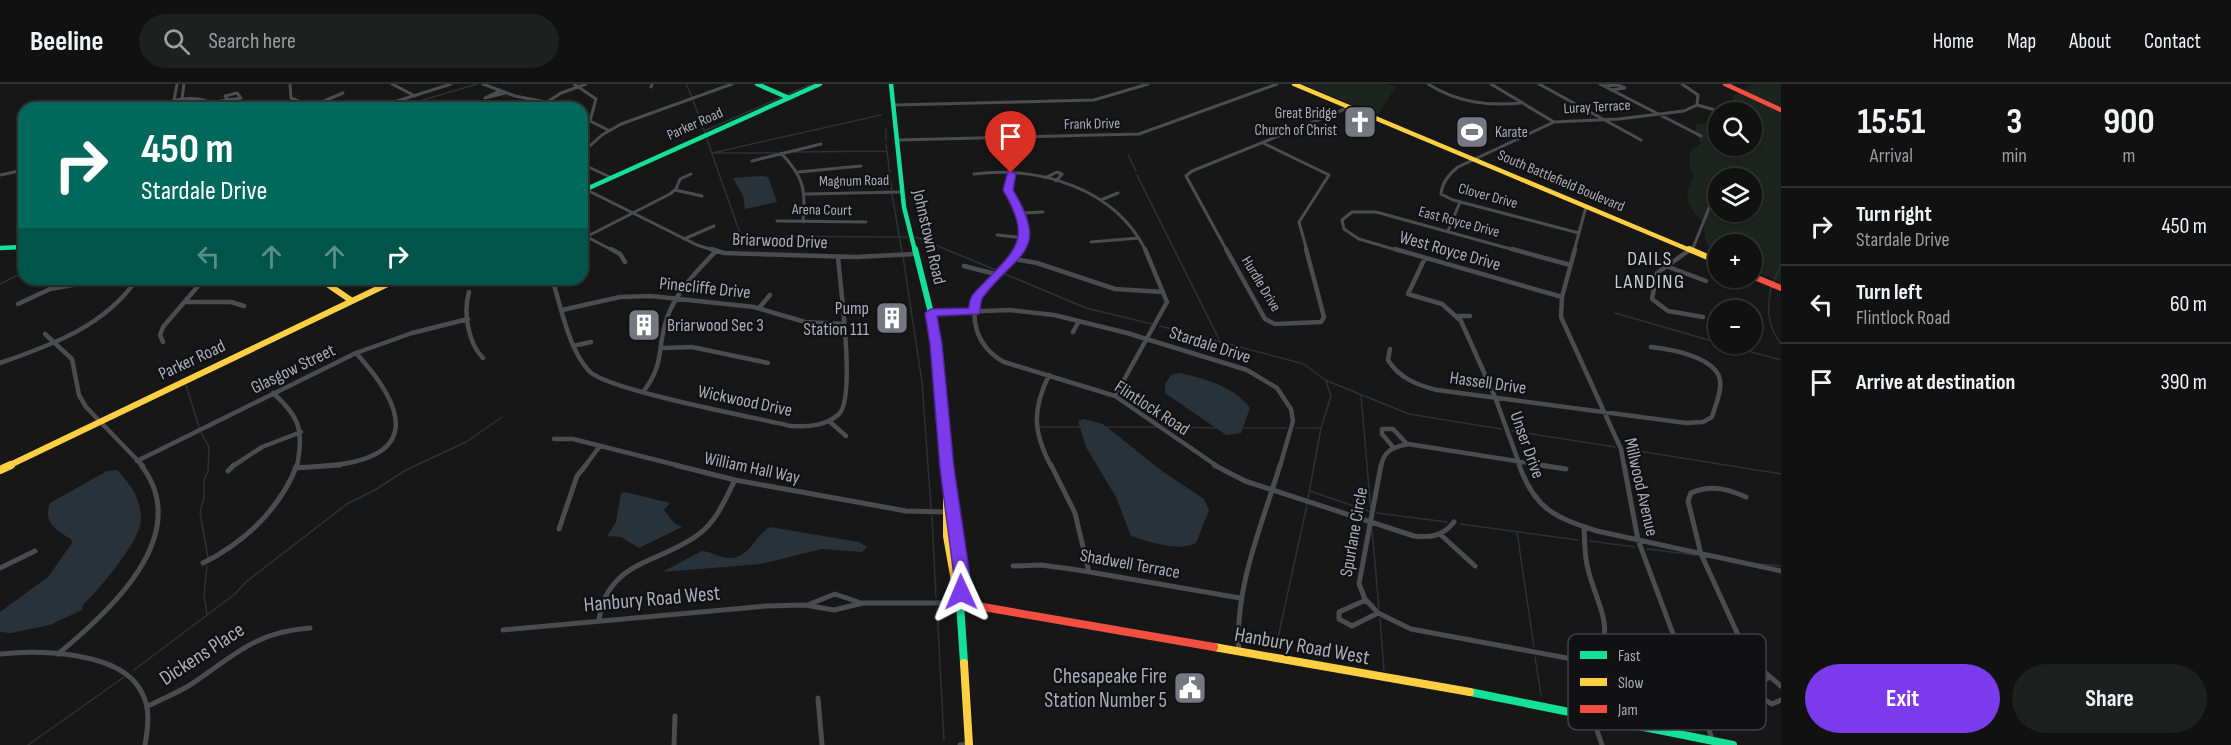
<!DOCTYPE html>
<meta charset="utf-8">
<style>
:root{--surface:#111;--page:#1e1f1f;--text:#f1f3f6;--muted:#9c9d9f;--line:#303131;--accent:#7c3aed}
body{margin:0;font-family:"Sofia Sans Condensed",sans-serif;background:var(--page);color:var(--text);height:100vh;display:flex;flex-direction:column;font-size:22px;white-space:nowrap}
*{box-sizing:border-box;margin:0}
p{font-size:20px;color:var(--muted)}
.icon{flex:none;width:33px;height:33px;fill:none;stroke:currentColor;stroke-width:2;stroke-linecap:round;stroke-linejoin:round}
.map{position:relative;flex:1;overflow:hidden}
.panel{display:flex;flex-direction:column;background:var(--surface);width:450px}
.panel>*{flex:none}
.hud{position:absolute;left:18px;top:18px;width:570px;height:183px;border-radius:18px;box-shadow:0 2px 4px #0004,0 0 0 2px var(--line);background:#00695c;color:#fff;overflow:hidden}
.controls{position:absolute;left:1708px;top:18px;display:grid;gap:12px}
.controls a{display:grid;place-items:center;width:54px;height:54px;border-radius:50%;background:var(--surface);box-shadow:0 2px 4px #0004,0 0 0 2px var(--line);font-size:30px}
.pin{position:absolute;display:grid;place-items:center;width:51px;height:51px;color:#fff;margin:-62px -26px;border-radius:50% 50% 50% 0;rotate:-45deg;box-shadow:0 0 6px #0007}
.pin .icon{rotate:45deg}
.me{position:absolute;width:66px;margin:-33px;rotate:359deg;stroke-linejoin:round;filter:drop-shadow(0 0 4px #0008)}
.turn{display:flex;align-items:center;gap:21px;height:126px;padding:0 24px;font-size:27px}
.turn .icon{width:78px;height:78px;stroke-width:2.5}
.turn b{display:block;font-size:42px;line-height:51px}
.lanes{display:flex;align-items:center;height:57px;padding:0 24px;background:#0003;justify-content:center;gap:30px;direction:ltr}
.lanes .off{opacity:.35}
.eta{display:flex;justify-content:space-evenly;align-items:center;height:102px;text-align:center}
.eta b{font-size:36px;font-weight:700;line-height:42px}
.button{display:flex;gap:12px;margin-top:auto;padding:12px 24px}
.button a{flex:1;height:69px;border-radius:36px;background:var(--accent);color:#fff;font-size:24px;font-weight:700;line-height:69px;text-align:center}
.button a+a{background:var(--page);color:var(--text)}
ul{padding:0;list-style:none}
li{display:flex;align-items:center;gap:18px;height:78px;padding:0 24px;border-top:2px solid var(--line)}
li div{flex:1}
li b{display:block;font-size:22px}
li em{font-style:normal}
header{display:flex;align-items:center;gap:36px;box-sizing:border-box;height:84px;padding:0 30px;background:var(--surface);border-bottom:2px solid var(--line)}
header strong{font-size:28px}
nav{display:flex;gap:33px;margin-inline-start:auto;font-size:21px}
.search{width:420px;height:54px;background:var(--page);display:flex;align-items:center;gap:15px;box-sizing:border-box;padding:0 21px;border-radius:33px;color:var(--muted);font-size:22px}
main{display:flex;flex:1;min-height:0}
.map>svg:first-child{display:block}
.green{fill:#1d241e;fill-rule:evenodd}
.water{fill:#2a3239}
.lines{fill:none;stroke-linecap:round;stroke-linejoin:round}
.stream{stroke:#2a3239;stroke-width:1.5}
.street-far2{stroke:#4b4c50;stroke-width:3}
.street-far1{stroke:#4b4c50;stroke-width:4.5}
.street{stroke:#4b4c50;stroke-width:5}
.fast-far2{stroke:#16e098;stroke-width:4.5}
.fast-far1{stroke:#16e098;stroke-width:6}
.fast{stroke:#16e098;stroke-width:8}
.slow-far2{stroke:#ffcf43;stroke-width:4.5}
.slow-far1{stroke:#ffcf43;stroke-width:6}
.slow{stroke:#ffcf43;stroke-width:8}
.jam-far2{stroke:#f24e42;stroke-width:4.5}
.jam-far1{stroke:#f24e42;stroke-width:6}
.jam{stroke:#f24e42;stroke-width:8}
.route{fill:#7c3aed;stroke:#51269a;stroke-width:1.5}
.labels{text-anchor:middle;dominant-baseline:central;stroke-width:4.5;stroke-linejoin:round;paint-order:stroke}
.far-street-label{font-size:15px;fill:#a8adb8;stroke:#111113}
.far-poi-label{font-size:15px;fill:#a8adb8;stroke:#111113;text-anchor:end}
.street-label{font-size:18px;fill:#a8adb8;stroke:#111113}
.poi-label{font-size:18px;fill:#a8adb8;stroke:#111113;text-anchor:end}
.neighbourhood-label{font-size:20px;letter-spacing:1.5px;fill:#c9ccd4;stroke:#111113}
.near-street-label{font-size:21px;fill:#a8adb8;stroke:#111113}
.near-poi-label{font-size:21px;fill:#a8adb8;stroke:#111113;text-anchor:end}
.key{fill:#111113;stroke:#3e4045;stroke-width:1.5}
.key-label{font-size:16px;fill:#a8adb8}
</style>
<header>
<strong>Beeline</strong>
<div class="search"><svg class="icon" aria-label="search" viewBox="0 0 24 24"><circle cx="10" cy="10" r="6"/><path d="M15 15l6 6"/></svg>Search here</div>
<nav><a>Home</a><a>Map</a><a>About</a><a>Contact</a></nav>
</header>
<main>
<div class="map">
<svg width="1781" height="661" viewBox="0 0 1781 661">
<rect width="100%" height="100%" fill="#171717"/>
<!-- green -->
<path class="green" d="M1303,0H1387L1396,3L1377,31Z
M1752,0H1781V199L1752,185V160H1719V170C1700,160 1707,153 1703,138C1687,124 1682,111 1694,92L1689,84L1690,68L1701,59L1696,50V40L1710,38L1719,41V62H1752V28H1731L1729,23L1734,11ZM1719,94H1752V128H1719Z"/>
<!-- water -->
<path class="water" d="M763,92L768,93L777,118L745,125L743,112L733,94Z
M1179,289C1206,295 1233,302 1250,324L1241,349L1226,351L1165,309V300L1171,291Z
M1084,335L1103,340L1162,387L1204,415L1209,426L1196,459C1177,468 1150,458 1131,452L1116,413L1086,363L1078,337Z
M117,386C131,401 141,414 141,436C141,456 98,507 83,521L82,526L50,541L11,549L0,548V528L48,493L72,459L71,455C56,446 43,439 50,419L107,387Z
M625,408L670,419L664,426L674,439L682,443L639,464L621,453L607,452L616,438L621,409Z
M770,443L859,458L867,463L862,468L822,465L761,480L662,488L702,467C712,468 720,474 730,474C750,474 755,451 770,443Z"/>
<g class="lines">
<!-- stream -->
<path class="stream" d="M686,0L692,13
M787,11L811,0
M693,16L705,49
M396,24L477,0
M886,45V56
M704,47L782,13
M706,53L741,152L907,153
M886,60L892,106
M792,68L887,67
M712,69L881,31
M715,69H777
M1128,71L1136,87
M1137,91L1219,255
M892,110L902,168
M916,153L998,187
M903,173L922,298L931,424
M1005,190L1086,224L1152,240
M1773,199L1781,181
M0,200L24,188
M1771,203C1767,225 1767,242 1781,260
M1615,229L1719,259
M1160,242L1304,280L1325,296L1409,330L1501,345
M1722,260L1781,276
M186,301L199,343
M1039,343H1080
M1105,343H1156
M1167,343L1216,344
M1242,344H1286
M1296,344H1320
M200,347L209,363L208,387L204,396V414L200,428L208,474
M1512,347L1615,363
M1626,365L1781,390
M1310,407L1371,428L1361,311
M1308,414L1321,344L1331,312L1326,297
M1377,429L1447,438
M932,432L936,514
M1460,440L1578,456
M1372,445L1379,525
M1517,448L1534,563
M1590,457L1635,463
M1647,465L1696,471
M1759,480L1781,482
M207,482L204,511L207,530
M937,524L944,656
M1380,535L1384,586
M1277,558L1307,421
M1535,573L1541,611
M134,586L235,510L247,497L347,420L375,406L406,386L466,358L502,333
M28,661L124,593"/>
<!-- street-far2 -->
<path class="street-far2" d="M290,0L291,14L314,24
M392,0L415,12
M483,0L515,12L546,18
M574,0L596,15L590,37L608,46
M1428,0C1458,19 1488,22 1522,19
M1491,0L1554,38
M1539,0L1641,56
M1600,0L1701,52
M1604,2L1618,1L1625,4L1611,6
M651,3L652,0
M499,7L485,14L505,9
M182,15L184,0
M174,16L177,0
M214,18L241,14L237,9L225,12L227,15
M893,21L1094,16L1148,0
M1697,21L1723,28
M310,23L343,9
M123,24H129
M150,24C173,15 199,8 220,24
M375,24L451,0
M538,24L561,9L586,0
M898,56L1139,50L1277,0
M1263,59L1329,91L1299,138L1307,167
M582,69L602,51L621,40L732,0
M781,69C804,93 806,106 803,138
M752,77L821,60
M582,80L610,93
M798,88L861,82
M1012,89C1000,121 1037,129 1020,167
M974,90C1040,82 1115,104 1146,167
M0,91L24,86
M1045,94L1057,88L1062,90L1056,97
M585,105L697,161L716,167
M675,106L702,112
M806,110L902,108
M1101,116L1118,109
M1022,129L1043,128
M777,137L866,138
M1448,147L1460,118
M1579,149L1453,116L1441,110C1442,98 1449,90 1458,83L1554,38L1619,35L1684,27L1697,21L1698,11L1682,0
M997,151L1024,154
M587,153L614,167
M582,155L670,110L676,105L680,95L691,90
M684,155L714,142
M1091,158L1139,154
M1227,167L1186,92L1192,87L1350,23
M1400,167L1359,155L1344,145L1342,136L1352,128H1376L1518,167
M1574,167L1586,123
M1689,167L1693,164L1719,99"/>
<!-- street-far1 -->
<path class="street-far1" d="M611,165L620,170L625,178
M711,165L724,169L856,173L915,170
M1020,165C1000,197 964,201 977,247C982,261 991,271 1004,278L1115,312L1217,382
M1226,165L1265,235L1275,240L1321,238L1324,233L1306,165
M1395,165L1562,213
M1512,165L1570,181
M1575,165L1562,213L1561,233L1621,365L1624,382
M1691,165L1657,189L1652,215L1668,227L1703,233
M1425,174L1408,210L1442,220L1461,237L1495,313L1520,382
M1014,175L1037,179L1115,205L1163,208
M964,182L999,191
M1666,182L1706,197
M552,195C562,225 568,264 589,287C606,306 757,334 791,342C808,343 826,342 839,330C856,314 840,200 838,173
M469,208C463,228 468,259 483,274
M186,218H231L244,222
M18,220L50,205L107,195
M759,224L770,211
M562,226L620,213L651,212L754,223L805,238L844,240
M931,229L1010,226L1054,231L1127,249L1247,286L1277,304L1291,325L1293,337L1280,382
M1458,232H1470
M1073,248L1079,237
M45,250L72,275L79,311L86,323L143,382
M163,258L160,251L163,243L204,195
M573,262L591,258
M662,264L692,263L768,279
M1390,265L1388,276C1399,294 1417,301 1437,306L1686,339L1703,338L1712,333C1715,322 1722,308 1720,296C1716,273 1670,265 1651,263
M0,279C52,261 105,242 137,195
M1049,291C1032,326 1033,348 1051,382
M643,308C666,278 656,265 667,234C676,208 697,187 716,167
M273,309C300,333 304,347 297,382
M1115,312L1167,218L1145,165
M829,337L846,352
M554,355H573L680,382
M1393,363L1382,350V345H1393L1407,360
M137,377L356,269L412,249L468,235
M233,382L262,363L301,348
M324,382C419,375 409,327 356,269
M585,382L600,362
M1381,382C1384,366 1394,363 1408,360L1548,382"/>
<!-- street -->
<path class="street" d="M675,381L735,396L906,427L945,428
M1051,381L1075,429L1089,488
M1214,381L1245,397L1414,452C1431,454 1443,452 1454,438
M1381,381L1359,500L1365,515L1378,529L1411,545L1567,574C1630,567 1597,524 1588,485C1584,472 1585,457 1584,443
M1519,381C1535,425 1554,433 1597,447L1781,487
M1539,381L1566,385
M1624,381L1638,456L1713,657
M295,384L340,381
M228,387L234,381
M1746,413C1728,405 1710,400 1691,409L1688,417L1701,470L1745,566L1755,580L1781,602
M559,445L577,392L586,381
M1441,451L1475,482
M203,479C245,458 280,425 297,381
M1013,482L1041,481L1078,486L1240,514
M0,484L35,467
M1366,516L1339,528V535L1352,542L1378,529
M810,520L835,510L861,519
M599,536C607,476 660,480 699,450C717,437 725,415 735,396
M503,546L766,522L805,521L834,526L863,519H960
M1239,568C1234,504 1262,441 1280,381
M0,570C39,566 120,567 141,607C151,624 148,643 145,661
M58,570C109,528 195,451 141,381
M1590,570L1622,594L1634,596L1636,590L1633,584L1601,561
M1769,593L1756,603V611L1772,620L1781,616
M818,614L822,661
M148,622C162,615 177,609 190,601C234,572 254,548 310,544
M1592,632L1602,661
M674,661L675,632
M960,661L969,660"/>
<!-- fast-far2 -->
<path class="fast-far2" d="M757,0L789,14
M891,0L904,123L915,167
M582,107L820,0
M0,164L24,163"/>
<!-- fast-far1 -->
<path class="fast-far1" d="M915,165L931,229L936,260L947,382"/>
<!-- fast -->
<path class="fast" d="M947,381L962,493L960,519L964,579
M1470,608L1733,661"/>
<!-- slow-far2 -->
<path class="slow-far2" d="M1294,0L1692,167"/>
<!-- slow-far1 -->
<path class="slow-far1" d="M1689,165L1719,178
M320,195L352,217
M8,382L398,195"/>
<!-- slow -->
<path class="slow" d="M0,386L11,381
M947,388V452L958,514
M1214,563L1470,608
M964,579L969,661"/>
<!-- jam-far2 -->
<path class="jam-far2" d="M1725,0L1781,26"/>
<!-- jam-far1 -->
<path class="jam-far1" d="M1752,192L1781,204"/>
<!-- jam -->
<path class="jam" d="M960,519L1214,563"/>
</g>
<!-- route -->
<path class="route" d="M1008,87L1016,89L1013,106C1051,169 1017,168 983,213C980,217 981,225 979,230L937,232L942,260L954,384L970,492L967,513L961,514L955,513L953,508L954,492L940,384L930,260L925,229L931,225L969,224C969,213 974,209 982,201C1017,164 1032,156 1003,106Z"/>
<!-- icons -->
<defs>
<g id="church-square" transform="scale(1.725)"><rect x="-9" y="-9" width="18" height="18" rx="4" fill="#757880" stroke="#111113"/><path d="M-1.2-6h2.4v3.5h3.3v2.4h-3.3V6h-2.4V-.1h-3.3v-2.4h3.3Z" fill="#fff"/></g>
<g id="stadium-square" transform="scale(1.725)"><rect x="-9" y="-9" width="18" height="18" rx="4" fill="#757880" stroke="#111113"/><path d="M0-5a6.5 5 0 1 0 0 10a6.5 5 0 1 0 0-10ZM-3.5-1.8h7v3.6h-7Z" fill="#fff"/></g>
<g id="building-square" transform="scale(1.725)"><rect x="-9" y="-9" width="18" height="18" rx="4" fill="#757880" stroke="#111113"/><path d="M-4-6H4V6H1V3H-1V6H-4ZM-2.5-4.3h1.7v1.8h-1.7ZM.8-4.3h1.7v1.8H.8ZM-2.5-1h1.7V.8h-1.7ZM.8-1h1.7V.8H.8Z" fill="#fff"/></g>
<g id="civic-square" transform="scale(1.725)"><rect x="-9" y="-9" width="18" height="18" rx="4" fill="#757880" stroke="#111113"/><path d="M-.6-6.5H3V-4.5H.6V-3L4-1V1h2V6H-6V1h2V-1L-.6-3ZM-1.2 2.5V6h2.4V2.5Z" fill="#fff"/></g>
</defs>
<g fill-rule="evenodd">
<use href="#church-square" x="1360" y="38"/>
<use href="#stadium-square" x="1472" y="48"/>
<use href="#building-square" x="892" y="234"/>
<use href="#building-square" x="644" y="241"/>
<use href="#civic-square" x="1190" y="604"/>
</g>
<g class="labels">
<!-- far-street labels -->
<g class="far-street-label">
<text transform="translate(1597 23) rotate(-3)">Luray Terrace</text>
<text transform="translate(695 40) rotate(-24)">Parker Road</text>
<text transform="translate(1092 40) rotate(-1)">Frank Drive</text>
<text transform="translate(854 97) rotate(-1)">Magnum Road</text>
<text transform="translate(1561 97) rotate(23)">South Battlefield Boulevard</text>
<text transform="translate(1488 112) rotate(15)">Clover Drive</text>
<text transform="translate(822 126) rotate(1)">Arena Court</text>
<text transform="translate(1459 138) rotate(15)">East Royce Drive</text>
<text transform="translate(1261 200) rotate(59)">Hurdle Drive</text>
</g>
<!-- far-poi labels -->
<g class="far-poi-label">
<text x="1337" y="29">Great Bridge<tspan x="1337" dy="17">Church of Christ</tspan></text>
<text x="1495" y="48" text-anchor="start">Karate</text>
</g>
<!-- street labels -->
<g class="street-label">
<text transform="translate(929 153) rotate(77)">Johnstown Road</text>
<text transform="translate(780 157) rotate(2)">Briarwood Drive</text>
<text transform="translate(1450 167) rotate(16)">West Royce Drive</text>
<text transform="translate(705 204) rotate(6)">Pinecliffe Drive</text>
<text transform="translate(1210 261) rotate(18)">Stardale Drive</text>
<text transform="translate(192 276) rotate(-25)">Parker Road</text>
<text transform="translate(293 285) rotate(-26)">Glasgow Street</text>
<text transform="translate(1488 299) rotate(8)">Hassell Drive</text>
<text transform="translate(745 317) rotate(12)">Wickwood Drive</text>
<text transform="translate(1152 324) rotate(33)">Flintlock Road</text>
<text transform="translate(1527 361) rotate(70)">Unser Drive</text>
<text transform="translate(752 384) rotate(12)">William Hall Way</text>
<text transform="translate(1641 403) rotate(77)">Millwood Avenue</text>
<text transform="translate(1354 448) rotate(-80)">Spurlane Circle</text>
<text transform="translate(1130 480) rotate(10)">Shadwell Terrace</text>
</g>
<!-- poi labels -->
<g class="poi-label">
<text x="869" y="224">Pump<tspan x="869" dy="21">Station 111</tspan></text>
<text x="667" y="241" text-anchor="start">Briarwood Sec 3</text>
</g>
<!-- neighbourhood labels -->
<g class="neighbourhood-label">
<text x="1650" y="175">DAILS<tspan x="1650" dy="23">LANDING</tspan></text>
</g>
<!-- near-street labels -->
<g class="near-street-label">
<text transform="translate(652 515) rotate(-5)">Hanbury Road West</text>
<text transform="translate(1302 562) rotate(10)">Hanbury Road West</text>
<text transform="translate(202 570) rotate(-33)">Dickens Place</text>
</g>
<!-- near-poi labels -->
<g class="near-poi-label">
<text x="1167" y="592">Chesapeake Fire<tspan x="1167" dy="24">Station Number 5</tspan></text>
</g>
</g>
<!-- legend -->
<rect x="1568" y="550" width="198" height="96" rx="9" class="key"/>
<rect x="1580" y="567" width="27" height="8" fill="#16e098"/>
<rect x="1580" y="594" width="27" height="8" fill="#ffcf43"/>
<rect x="1580" y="621" width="27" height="8" fill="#f24e42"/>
<g class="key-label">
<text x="1618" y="577">Fast</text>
<text x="1618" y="604">Slow</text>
<text x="1618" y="631">Jam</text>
</g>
</svg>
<div class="controls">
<a><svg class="icon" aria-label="search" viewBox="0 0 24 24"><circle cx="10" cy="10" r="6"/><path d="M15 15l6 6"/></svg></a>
<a><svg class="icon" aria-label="layers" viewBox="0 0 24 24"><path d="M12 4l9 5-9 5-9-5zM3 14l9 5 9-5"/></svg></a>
<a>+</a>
<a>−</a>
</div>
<div class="pin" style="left:1011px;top:89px;background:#d93025"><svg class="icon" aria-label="arrive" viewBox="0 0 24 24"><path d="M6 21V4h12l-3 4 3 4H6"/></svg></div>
<svg class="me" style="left:961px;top:508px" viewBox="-20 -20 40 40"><path d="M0-17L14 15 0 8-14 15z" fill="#7c3aed" stroke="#fff" stroke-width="4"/></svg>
<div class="hud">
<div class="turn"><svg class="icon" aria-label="right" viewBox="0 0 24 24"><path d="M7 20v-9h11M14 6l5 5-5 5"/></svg><div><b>450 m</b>Stardale Drive</div></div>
<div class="lanes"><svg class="icon off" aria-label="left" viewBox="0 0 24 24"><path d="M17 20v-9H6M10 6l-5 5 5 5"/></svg><svg class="icon off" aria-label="ahead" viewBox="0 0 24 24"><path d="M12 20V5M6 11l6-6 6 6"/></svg><svg class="icon off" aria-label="ahead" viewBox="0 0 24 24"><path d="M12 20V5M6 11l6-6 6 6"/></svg><svg class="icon" aria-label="right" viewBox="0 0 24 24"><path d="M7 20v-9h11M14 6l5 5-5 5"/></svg></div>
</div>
</div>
<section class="panel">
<div class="eta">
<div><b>15:51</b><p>Arrival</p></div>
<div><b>3</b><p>min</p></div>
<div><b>900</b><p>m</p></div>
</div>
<ul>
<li><svg class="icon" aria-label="right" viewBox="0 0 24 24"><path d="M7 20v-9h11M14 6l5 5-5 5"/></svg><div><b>Turn right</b><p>Stardale Drive</p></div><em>450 m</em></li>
<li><svg class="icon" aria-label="left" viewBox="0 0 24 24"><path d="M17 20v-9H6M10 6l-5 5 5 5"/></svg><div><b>Turn left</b><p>Flintlock Road</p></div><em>60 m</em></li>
<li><svg class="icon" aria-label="arrive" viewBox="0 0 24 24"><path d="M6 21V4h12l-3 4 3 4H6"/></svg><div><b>Arrive at destination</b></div><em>390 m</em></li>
</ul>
<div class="button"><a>Exit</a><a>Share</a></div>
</section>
</main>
